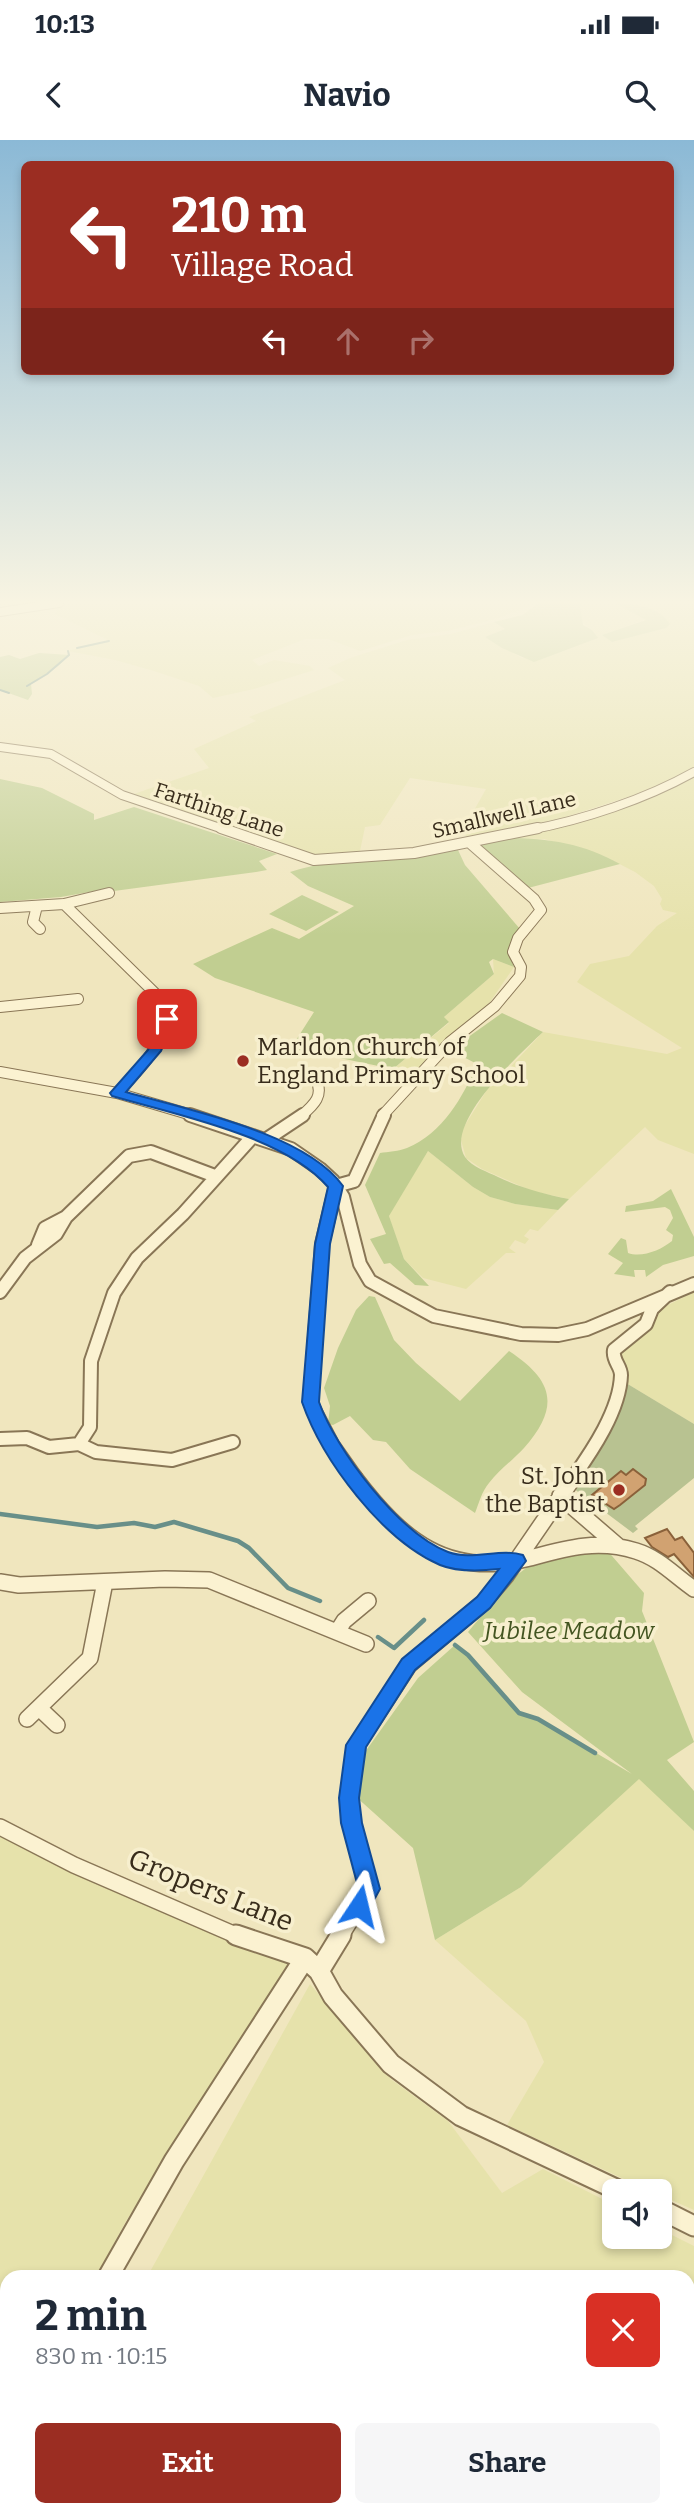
<!DOCTYPE html>
<meta charset="utf-8">
<style>
:root{--surface:#fff;--page:#f6f6f7;--text:#1f2937;--muted:#747a83;--accent:#9b2d22}
body{margin:0;font-family:Bitter,serif;background:var(--page);color:var(--text);height:100vh;display:flex;flex-direction:column;font-size:26px;white-space:nowrap}
*{box-sizing:border-box;margin:0}
p{font-size:23px;color:var(--muted)}
.icon{flex:none;width:38px;height:38px;fill:none;stroke:currentColor;stroke-width:2;stroke-linecap:round;stroke-linejoin:round}
.map{position:relative;flex:1;overflow:hidden}
.panel{position:absolute;left:0px;top:2130px;width:695px;height:247px;display:flex;flex-direction:column;background:var(--surface);border-radius:21px 21px 0 0;box-shadow:0 4px 10px #0003}
.panel>*{flex:none}
.banner{position:absolute;left:21px;top:21px;width:653px;height:214px;border-radius:10px;box-shadow:0 4px 10px #0003;background:#9b2d22;color:#fff;overflow:hidden}
.buttons{position:absolute;left:602px;top:2039px;display:grid;gap:14px}
.buttons a{display:grid;place-items:center;width:70px;height:70px;border-radius:10px;background:var(--surface);box-shadow:0 4px 10px #0003;font-size:35px}
.pin{position:absolute;display:grid;place-items:center;width:60px;height:60px;color:#fff;margin:-30px;border-radius:14px;box-shadow:0 4px 10px #0006}
.me{position:absolute;width:77px;margin:-38px;rotate:10deg;stroke-linejoin:round;filter:drop-shadow(0 0 5px #0008)}
.turn{display:flex;align-items:center;gap:24px;height:147px;padding:0 35px;font-size:32px}
.turn .icon{width:91px;height:91px;stroke-width:2.5}
.turn b{display:block;font-size:49px;line-height:60px}
.lanes{display:flex;align-items:center;height:66px;padding:0 35px;background:#0003;justify-content:center;gap:35px;direction:ltr}
.lanes .off{opacity:.35}
.round{display:grid;place-items:center;flex:none;width:74px;height:74px;border-radius:10px;background:var(--page)}
.head{display:flex;align-items:center;justify-content:space-between;height:119px;padding:0 35px}
h1{font-size:42px;font-weight:700;line-height:52px}
.primary-button{display:flex;gap:14px;margin-top:auto;padding:14px 35px}
.primary-button a{flex:1;height:80px;border-radius:10px;background:var(--accent);color:#fff;font-size:28px;font-weight:700;line-height:80px;text-align:center}
.primary-button a+a{background:var(--page);color:var(--text)}
.status{display:flex;justify-content:space-between;align-items:center;height:49px;padding:0 35px;background:var(--surface);direction:ltr}
.status svg{height:19px;fill:currentColor}
header{display:flex;justify-content:space-between;align-items:center;height:91px;padding:0 35px;background:var(--surface);font-size:32px;font-weight:700}
.map>svg:first-child{display:block}
.farmland{fill:#e6e2ab}
.green{fill:#c1ce91}
.cemetery{fill:#b8c291}
.lines{fill:none;stroke-linecap:round;stroke-linejoin:round}
.stream-far1{stroke:#688f89;stroke-width:2}
.stream{stroke:#688f89;stroke-width:4.5}
.building{fill:#d1a271;stroke:#8a613a;stroke-width:2}
.minor-far4-casing{stroke:#897656;stroke-width:10}
.minor-far3-casing{stroke:#897656;stroke-width:12}
.minor-far2-casing{stroke:#897656;stroke-width:16}
.minor-far1-casing{stroke:#897656;stroke-width:18}
.minor-casing{stroke:#897656;stroke-width:23}
.minor-far4{stroke:#fbf2d1;stroke-width:8}
.minor-far3{stroke:#fbf2d1;stroke-width:10}
.minor-far2{stroke:#fbf2d1;stroke-width:12}
.minor-far1{stroke:#fbf2d1;stroke-width:15}
.minor{stroke:#fbf2d1;stroke-width:19}
.route{fill:#1a73e8;stroke:#114b97;stroke-width:2}
.poi-dot{fill:#9b2d22;stroke:#f7efce;stroke-width:2.5}
.labels{text-anchor:middle;dominant-baseline:central;stroke-width:7;stroke-linejoin:round;paint-order:stroke}
.far-street-label{font-size:21px;fill:#382c1b;stroke:#f7efce}
.poi-label{font-size:24px;fill:#382c1b;stroke:#f7efce;text-anchor:start}
.park-label{font-size:24px;font-style:italic;fill:#435521;stroke:#f7efce}
.near-street-label{font-size:28px;fill:#382c1b;stroke:#f7efce}
</style>
<div class="status"><b>10:13</b><svg viewBox="0 0 49 12"><path d="M0 12V9h3v3zM5 12V6h3v6zM10 12V3h3v9zM15 12V0h3v12zM26 1h20v11H26zM47 4h2v5h-2z"/></svg></div>
<header><svg class="icon" aria-label="back" viewBox="0 0 24 24"><path d="M15 5l-7 7 7 7"/></svg>Navio<svg class="icon" aria-label="search" viewBox="0 0 24 24"><circle cx="10" cy="10" r="6"/><path d="M15 15l6 6"/></svg></header>
<div class="map">
<svg width="694" height="2376" viewBox="0 0 694 2376">
<rect width="100%" height="100%" fill="#f0e6be"/>
<!-- farmland -->
<path class="farmland" d="M64,463H538L496,479L447,491L412,495L360,511L328,499H305L252,520L259,526L274,520L310,526L314,530L254,549L213,558L199,546L154,531L115,520L68,511L108,500L55,474L58,466Z
M583,463H615L646,479L603,495L612,502L665,488L639,463H694V628L662,646L550,682L468,700L463,690L486,649L410,638L380,685L365,687L360,711L316,718L131,655L209,628L194,609L256,581L249,577L345,540L328,528L350,518L407,500L451,494L494,482L505,489L485,497L522,518L562,510L597,498L592,490L581,481L580,467Z
M694,636V1014L658,1000L645,987L569,1059L532,1051L482,1029L466,1018L461,1000L462,990L490,945L501,937L543,892L667,914L682,908L577,842L590,824L629,816L657,786L677,773L663,770L660,764L662,759L654,746L635,732L604,716L544,699L508,698L662,653Z
M493,819L514,827L490,862L413,936L393,929L449,883L444,877L494,834Z
M428,1011L473,1047L490,1057L515,1064L558,1070L538,1091L530,1089L524,1096L529,1099L525,1104L515,1100L509,1108L516,1113H506L466,1149L423,1138L404,1119L391,1083L389,1076L393,1067Z
M694,1152V1284L626,1243L627,1230L616,1214L653,1185L656,1171Z
M639,1638L694,1691V2070L660,2055V2051H650L507,1985L544,1922L526,1881L435,1800L521,1747Z
M0,1694L294,1824L126,2081L96,2137H7V2301L0,2314Z
M310,1844L392,1940L448,1981L502,2053L543,2029L614,2065V2096H660V2089L694,2106V2376H13L17,2370H688V2137H147Z"/>
<!-- green -->
<path class="green" d="M538,463H583L580,467L583,485L592,490L598,498L534,522L502,508L485,497L505,489L494,482L523,475Z
M615,463C633,463 660,467 670,484L666,488L612,502L602,495L646,480Z
M39,513L69,515L58,526L31,544L32,554L28,560L0,550V517L9,515L20,519Z
M0,639L42,648L94,674V680L134,667L277,714L259,721L267,730L256,732L114,751L112,748L61,757L0,762Z
M508,698C548,698 585,704 620,724L528,748L476,704Z
M458,710L465,725L520,789C510,803 507,811 514,827L493,819L489,822L494,834L444,877L449,882L393,929L291,908L314,872L215,838L193,824L272,788L299,799L354,766L308,746L290,732C344,715 402,720 458,710Z
M302,755L339,772L306,791L269,774Z
M502,873L543,892C520,914 443,983 465,1017C472,1027 488,1032 498,1037C521,1048 544,1054 569,1059L558,1070L515,1064L490,1057L473,1047L428,1011L389,1076L404,1119L429,1146L415,1145L390,1123L384,1124L370,1099L386,1094L365,1045L380,1013C388,1012 399,1011 407,1008C443,993 463,957 477,924L450,910Z
M671,1049L694,1097V1116L663,1125L646,1137L645,1130H634L635,1137L614,1134L623,1123L608,1114L621,1098L626,1100L628,1113C642,1118 661,1110 672,1101L673,1095L666,1090L673,1078L670,1070L665,1067L625,1072L626,1066L653,1061Z
M369,1156L375,1157L394,1200L416,1223L460,1261L509,1211C553,1240 561,1266 524,1308C513,1320 499,1330 489,1343C482,1351 479,1363 475,1373L410,1329L386,1302L373,1300L350,1276L333,1285L328,1284L330,1266L324,1248L338,1208L356,1170Z
M606,1409L644,1453L642,1471L694,1602L667,1620L694,1651V1691L639,1639L521,1747L435,1800L413,1708L354,1655L365,1612L418,1538L455,1505L468,1515L519,1573L538,1579L632,1634L522,1552L468,1492L513,1438L534,1422Z"/>
<!-- cemetery -->
<path class="cemetery" d="M626,1243L694,1284V1338L635,1386L638,1389L633,1393L569,1345Z"/>
<g class="lines">
<!-- stream-far1 -->
<path class="stream-far1" d="M77,508L109,501
M27,546L47,534L69,515L68,511
M0,550L9,553"/>
<!-- stream -->
<path class="stream" d="M0,1374L97,1387L134,1383L155,1387L174,1382L238,1401L249,1408L288,1448L320,1461
M378,1497L394,1508L424,1480
M455,1505L468,1515L519,1573L538,1579L595,1613"/>
</g>
<!-- building -->
<path class="building" d="M633,1329L646,1339L645,1345L620,1365L614,1369L592,1355L621,1331L626,1335Z
M667,1389L675,1400L682,1397L694,1413V1437L674,1414L668,1417L652,1407L645,1398Z"/>
<g class="lines">
<!-- minor-far4 casing -->
<g class="minor-far4-casing">
<path id="minor-far4" d="M0,472L59,463
M0,607L51,614L122,655L226,690
M529,690C583,680 646,659 694,632"/>
</g>
<!-- minor-far3 casing -->
<g class="minor-far3-casing">
<path id="minor-far3" d="M221,688L314,720L414,713L538,688
M64,764L166,864C168,902 142,927 117,953
M37,766L33,782L40,789
M0,768L64,764L109,753
M0,867L78,859
M0,932L117,953L195,976
M301,976C314,965 325,955 315,938
M382,976L450,902L495,866L520,836L521,827L513,812L518,798L541,770L534,759L470,703"/>
</g>
<!-- minor-far2 casing -->
<g class="minor-far2-casing">
<path id="minor-far2" d="M190,975L291,1009L320,1029L333,1041L343,1057L360,1124L370,1141L434,1176L521,1194L558,1195L587,1189L694,1144
M267,999L303,975
M336,1046L322,1104L310,1262L332,1304L356,1338
M336,1046L354,1041L384,975
M38,1105L45,1088L66,1077L129,1016L151,1012L215,1036
M0,1152L25,1118L56,1094L66,1077
M0,1299L27,1298L49,1307L79,1304L96,1312L172,1320L233,1302
M79,1304L90,1287L91,1221L114,1153L137,1118L183,1074L253,996
M573,1338C592,1311 620,1270 621,1235C621,1226 612,1220 614,1210L646,1184L652,1169L670,1152"/>
</g>
<!-- minor-far1 casing -->
<g class="minor-far1-casing">
<path id="minor-far1" d="M354,1337C402,1400 447,1439 530,1418C567,1408 598,1399 636,1411C659,1418 675,1436 694,1449
M560,1356L618,1406
M0,1442L19,1445L165,1439L209,1440L366,1504
M337,1492L344,1481L368,1461
M39,1568L57,1585
M27,1579L90,1518L105,1442
M0,1687L74,1725L240,1797
M340,1797L370,1749L351,1683L349,1658L357,1605L409,1525L483,1463L506,1436L574,1337"/>
</g>
<!-- minor casing -->
<g class="minor-casing">
<path id="minor" d="M236,1795L305,1818L319,1831L333,1856L391,1924L461,1976L620,2051
M319,1831L341,1795
M660,2069L694,2086
M108,2137L174,2021L305,1818
M0,2333L7,2320"/>
</g>
<!-- minor-far4 -->
<use href="#minor-far4" class="minor-far4"/>
<!-- minor-far3 -->
<use href="#minor-far3" class="minor-far3"/>
<!-- minor-far2 -->
<use href="#minor-far2" class="minor-far2"/>
<!-- minor-far1 -->
<use href="#minor-far1" class="minor-far1"/>
<!-- minor -->
<use href="#minor" class="minor"/>
</g>
<!-- sky -->
<linearGradient id="sky" x2="0" y2="1"><stop stop-color="#8bb9d6"/><stop offset="0.58" stop-color="#f8f4e2"/><stop offset="1" stop-color="#f8f4e2" stop-opacity="0"/></linearGradient>
<rect width="694" height="796" fill="url(#sky)"/>
<!-- route -->
<path class="route" d="M167,876L174,879L161,911L126,952C188,970 305,993 343,1046L330,1104L319,1262C336,1310 399,1393 448,1412C472,1421 500,1408 523,1415L526,1421L490,1468L415,1530L366,1607L359,1658L362,1683L380,1749L367,1773L359,1776L352,1773L349,1766L358,1747L341,1683L339,1658L346,1605L402,1519L477,1457L499,1429C481,1431 457,1432 440,1425C382,1400 322,1320 302,1262L315,1104L328,1047C284,996 177,975 112,956L110,953L148,910L161,879Z"/>
<!-- markers -->
<g class="poi-dot">
<circle cx="243" cy="921" r="7"/>
<circle cx="619" cy="1350" r="7"/>
</g>
<g class="labels">
<!-- far-street labels -->
<g class="far-street-label">
<text transform="translate(219 670) rotate(18)">Farthing Lane</text>
<text transform="translate(504 675) rotate(-13)">Smallwell Lane</text>
</g>
<!-- poi labels -->
<g class="poi-label">
<text x="257" y="907">Marldon Church of<tspan x="257" dy="28">England Primary School</tspan></text>
<text x="605" y="1336" text-anchor="end">St. John<tspan x="605" dy="28">the Baptist</tspan></text>
</g>
<!-- park labels -->
<g class="park-label">
<text x="569" y="1491">Jubilee Meadow</text>
</g>
<!-- near-street labels -->
<g class="near-street-label">
<text transform="translate(211 1750) rotate(22)">Gropers Lane</text>
</g>
</g>
</svg>
<div class="buttons">
<a><svg class="icon" aria-label="sound" viewBox="0 0 24 24"><path d="M4 9h4l5-4v14l-5-4H4zM17 9q2 3 0 6"/></svg></a>
</div>
<div class="pin" style="left:167px;top:879px;background:#d93025"><svg class="icon" aria-label="arrive" viewBox="0 0 24 24"><path d="M6 21V4h12l-3 4 3 4H6"/></svg></div>
<svg class="me" style="left:359px;top:1766px" viewBox="-20 -20 40 40"><path d="M0-17L14 15 0 8-14 15z" fill="#1a73e8" stroke="#fff" stroke-width="4"/></svg>
<div class="banner">
<div class="turn"><svg class="icon" aria-label="left" viewBox="0 0 24 24"><path d="M17 20v-9H6M10 6l-5 5 5 5"/></svg><div><b>210 m</b>Village Road</div></div>
<div class="lanes"><svg class="icon" aria-label="left" viewBox="0 0 24 24"><path d="M17 20v-9H6M10 6l-5 5 5 5"/></svg><svg class="icon off" aria-label="ahead" viewBox="0 0 24 24"><path d="M12 20V5M6 11l6-6 6 6"/></svg><svg class="icon off" aria-label="right" viewBox="0 0 24 24"><path d="M7 20v-9h11M14 6l5 5-5 5"/></svg></div>
</div>
<section class="panel">
<div class="head"><div><h1>2 min</h1><p>830 m · 10:15</p></div><a class="round" style="background:#d93025;color:#fff"><svg class="icon" aria-label="close" viewBox="0 0 24 24"><path d="M6 6l12 12M18 6L6 18"/></svg></a></div>
<div class="primary-button"><a>Exit</a><a>Share</a></div>
</section>
</div>
